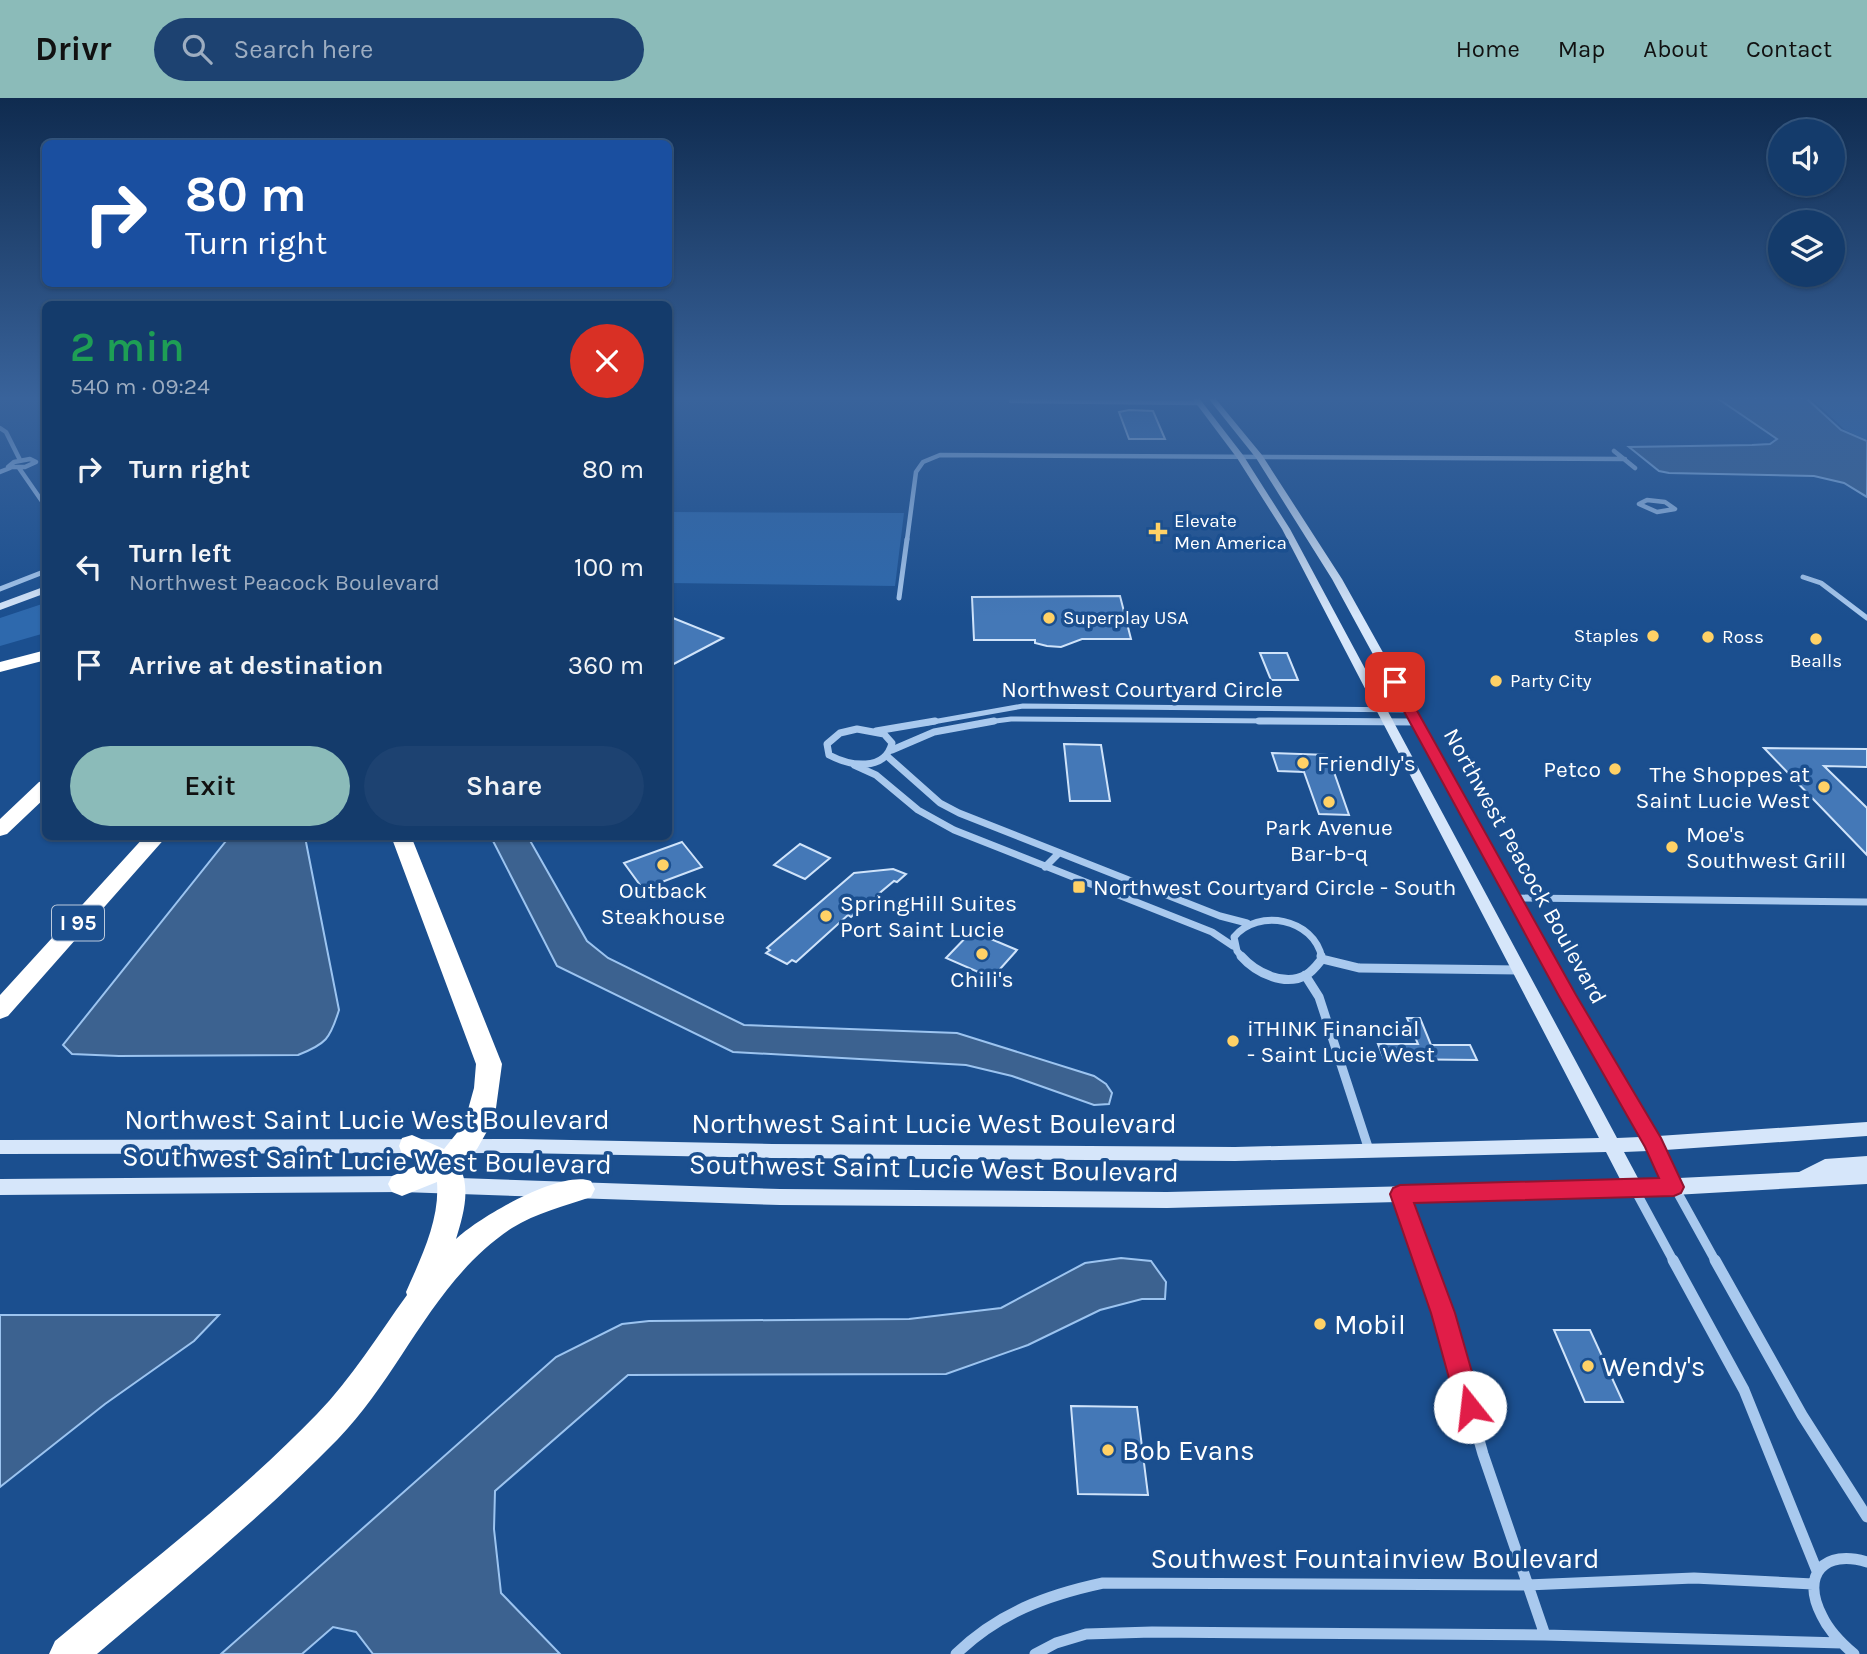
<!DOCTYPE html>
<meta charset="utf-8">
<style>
:root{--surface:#143b6b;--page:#1d4271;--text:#f1f3f6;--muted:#9dadc1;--line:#33557e;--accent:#8bbbb9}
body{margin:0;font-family:Karla,sans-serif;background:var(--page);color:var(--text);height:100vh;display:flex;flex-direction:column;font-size:26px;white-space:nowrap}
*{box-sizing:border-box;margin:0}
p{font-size:23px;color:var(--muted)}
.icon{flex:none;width:38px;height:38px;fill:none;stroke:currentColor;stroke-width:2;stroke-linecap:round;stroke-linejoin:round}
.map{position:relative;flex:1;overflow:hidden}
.panel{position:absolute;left:42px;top:203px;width:630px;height:539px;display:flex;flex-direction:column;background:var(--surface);border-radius:10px;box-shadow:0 2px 5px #0004,0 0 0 2px var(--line)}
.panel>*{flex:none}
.guide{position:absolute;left:42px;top:42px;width:630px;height:147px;border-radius:10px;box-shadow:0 2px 5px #0004,0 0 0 2px var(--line);background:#1a4fa0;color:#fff;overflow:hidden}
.fabs{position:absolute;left:1768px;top:21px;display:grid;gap:14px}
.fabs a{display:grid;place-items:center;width:77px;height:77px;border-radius:50%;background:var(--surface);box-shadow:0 2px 5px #0004,0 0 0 2px var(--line);font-size:35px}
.pin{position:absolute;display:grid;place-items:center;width:60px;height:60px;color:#fff;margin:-30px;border-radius:14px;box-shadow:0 4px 10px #0006}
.me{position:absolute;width:77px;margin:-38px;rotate:344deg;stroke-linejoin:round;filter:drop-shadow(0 0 5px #0008)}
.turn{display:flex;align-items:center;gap:24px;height:147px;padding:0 28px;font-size:32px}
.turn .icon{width:91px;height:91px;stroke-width:2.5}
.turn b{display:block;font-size:49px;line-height:60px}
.round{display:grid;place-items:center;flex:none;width:74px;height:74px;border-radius:37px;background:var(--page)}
.head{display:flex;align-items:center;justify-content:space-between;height:119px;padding:0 28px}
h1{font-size:42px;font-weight:600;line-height:52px;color:#1e9e55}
.primary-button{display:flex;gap:14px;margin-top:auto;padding:14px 28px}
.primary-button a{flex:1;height:80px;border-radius:42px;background:var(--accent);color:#111;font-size:28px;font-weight:600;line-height:80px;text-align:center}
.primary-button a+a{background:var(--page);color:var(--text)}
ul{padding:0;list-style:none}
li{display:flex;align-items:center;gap:21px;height:98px;padding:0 28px}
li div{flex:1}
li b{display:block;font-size:26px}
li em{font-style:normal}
header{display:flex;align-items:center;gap:42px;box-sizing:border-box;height:98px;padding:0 35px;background:var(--accent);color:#111}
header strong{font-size:33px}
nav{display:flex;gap:38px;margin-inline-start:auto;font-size:24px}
.search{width:490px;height:63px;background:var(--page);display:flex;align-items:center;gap:18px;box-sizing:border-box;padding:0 24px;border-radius:38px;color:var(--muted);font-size:26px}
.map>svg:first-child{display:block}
.green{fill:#2e69ad}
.water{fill:#3c6290;stroke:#9cc4f0;stroke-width:2}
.building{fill:#4478b7;stroke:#cfe3fa;stroke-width:2}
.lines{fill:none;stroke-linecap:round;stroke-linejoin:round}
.street-far4{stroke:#a9c9ee;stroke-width:4.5}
.street-far3{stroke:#a9c9ee;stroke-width:5}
.street-far2{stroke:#a9c9ee;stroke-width:7}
.street-far1{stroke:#a9c9ee;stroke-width:9}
.street{stroke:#a9c9ee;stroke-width:11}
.secondary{fill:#d6e6fa;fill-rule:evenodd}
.highway{fill:#fff;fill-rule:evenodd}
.route{fill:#e11d48;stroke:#92132f;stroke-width:2}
.poi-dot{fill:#ffd166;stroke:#1b4f8f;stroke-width:2.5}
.labels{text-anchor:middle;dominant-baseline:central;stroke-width:7;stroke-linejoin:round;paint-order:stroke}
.far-poi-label{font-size:19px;fill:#fff;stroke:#1b4f8f;text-anchor:start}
.shield{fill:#1b4f8f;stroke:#bbcadd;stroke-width:2}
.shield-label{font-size:21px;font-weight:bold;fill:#fff}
.street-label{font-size:23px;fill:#fff;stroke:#1b4f8f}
.poi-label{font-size:23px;fill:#fff;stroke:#1b4f8f;text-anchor:start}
.near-street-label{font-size:28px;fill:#fff;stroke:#1b4f8f}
.near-poi-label{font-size:28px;fill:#fff;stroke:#1b4f8f;text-anchor:start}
</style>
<header>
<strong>Drivr</strong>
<div class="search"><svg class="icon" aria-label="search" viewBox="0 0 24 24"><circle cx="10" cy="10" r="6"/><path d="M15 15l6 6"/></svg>Search here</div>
<nav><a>Home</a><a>Map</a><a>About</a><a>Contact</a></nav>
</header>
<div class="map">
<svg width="1867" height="1556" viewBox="0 0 1867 1556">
<rect width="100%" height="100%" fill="#1b4f8f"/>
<!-- green -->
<path class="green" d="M1811,300H1867V342L1845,332Z
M669,414L904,415L895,488L669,485Z
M45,505V535L0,548V520Z"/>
<!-- water -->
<path class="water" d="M1717,300H1806L1841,332L1867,343V399L1844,385L1814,378L1669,375L1659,373L1629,349L1752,347L1770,346L1777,341Z
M230,738L305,739L339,912C330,941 326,946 298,957L119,958L72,956L63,947Z
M491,739H528L587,843L608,860L744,927L957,935L1094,978L1106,986L1112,995L1109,1006L1094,1007L1012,978L966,967L733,954L557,868Z
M1121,1160L1151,1163L1166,1184L1165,1201H1142L1100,1212L1028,1247L946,1276L628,1277L495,1393L494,1431L501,1495L560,1556H373L356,1534L333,1529L302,1556H221L556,1259L622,1226L649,1223L909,1221L1001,1210L1085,1165Z
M0,1217H219L194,1243L105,1306L0,1389Z"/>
<!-- building -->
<path class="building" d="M1129,312L1153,313L1165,341H1129L1119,314Z
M1120,498L1131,541H1082L1061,549L1047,548L1035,545V542H974L972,499Z
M668,518L723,540L668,569Z
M1260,555H1287L1298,582H1271Z
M1064,646L1101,647L1110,703H1070Z
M1764,650L1867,651V669L1824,668L1867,710V757Z
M1272,655L1328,657L1349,717L1319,716L1304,674L1278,673Z
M682,744L702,769L643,791L624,765Z
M800,746L830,760L805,781L774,767Z
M893,771L906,776L897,784L894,783L851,819L848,817L796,864L792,862L787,866L766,855L770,852L767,850L854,775Z
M972,833L1017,852L992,880L946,860Z
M1407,920H1420L1431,947H1470L1477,962L1384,961L1378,946H1418Z
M1554,1232H1590L1623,1304H1585Z
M1071,1308L1137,1309L1148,1397L1078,1396Z"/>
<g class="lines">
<!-- street-far4 -->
<path class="street-far4" d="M1011,303L1199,305
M0,330L6,334L20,362
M1614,353L1635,370
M30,361L36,364L25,369H8L14,364Z
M19,370L46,409
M0,374L10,370
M1647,402L1665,404L1675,411L1657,414L1639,406Z
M907,442L916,374L923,364L940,357L1625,361"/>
<!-- street-far3 -->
<path class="street-far3" d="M1803,479L1821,485L1867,520
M0,491L46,473
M899,500L907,441
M927,625L1023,608L1410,612
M980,625L1011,621L1417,624"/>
<!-- street-far2 -->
<path class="street-far2" d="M1259,623L1417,624
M857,631L884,636L892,645C885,674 850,668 829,657L827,646L840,635Z
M876,633L935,623
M892,652L934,634L994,623
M887,658L940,705L959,715L1220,818L1247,825
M854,667L876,677L918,712L954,732L1212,834L1233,848
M1045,769L1059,755
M1514,800L1867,804
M1243,860L1237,853L1234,839C1258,810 1314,820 1322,860"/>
<!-- street-far1 -->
<path class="street-far1" d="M1241,858C1256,875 1285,889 1306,877C1312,874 1318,866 1322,861L1321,858
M1322,861L1359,870L1519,872
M1305,877L1319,899L1369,1052
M1675,1090L1716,1164
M1635,1092L1674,1164
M1400,1096L1425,1164"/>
<!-- street -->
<path class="street" d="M1424,1162L1443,1215L1483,1356L1545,1537
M1673,1162L1744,1292L1817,1473
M1715,1162L1802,1317L1867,1419
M956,1556C998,1515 1047,1497 1103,1485L1527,1487L1694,1480L1813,1486
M1035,1556L1056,1545L1086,1536L1152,1534L1545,1537L1842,1545
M1854,1556C1841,1545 1829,1533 1822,1518C1800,1476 1825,1451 1867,1464"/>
<!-- secondary -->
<path class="secondary" d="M1192,300H1199L1243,357L1290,431L1617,1040L1640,1039L1559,898L1332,481L1256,360L1208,300H1215L1262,357L1342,481L1574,897L1658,1038L1867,1024V1038L1665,1052L1679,1080L1799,1074L1825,1061L1867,1058V1086L1674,1097L1167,1110L780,1107L402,1094L0,1097V1081L402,1078L780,1091L1167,1094L1621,1083L1606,1054L1235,1063L772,1060L520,1055L0,1056V1042L520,1041L772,1046L1235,1049L1599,1040L1282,431L1237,360ZM1648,1053L1661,1081L1639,1082L1624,1054Z
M46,488V495L0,512V505Z"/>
<!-- highway -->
<path class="highway" d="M46,552V562L0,574V564Z
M46,682V699L7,736L0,738V721L39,684Z
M145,738H167L8,918L0,921V897Z
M391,738H411L502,966L496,1010L490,1028L477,1051L460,1069C471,1092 463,1118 456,1141C479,1119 560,1072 591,1083L595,1091L591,1099C565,1108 536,1115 512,1130C433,1182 402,1275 338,1341C263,1418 179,1486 97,1556H49L55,1543C143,1469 237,1399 317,1316C352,1280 378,1237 407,1197L406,1194C421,1160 440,1122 437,1084L402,1098L392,1094L388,1086L392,1078L423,1065L402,1056L399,1048L402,1040L412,1037L444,1051L464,1026L474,990L476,966Z"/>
</g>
<!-- sky -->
<linearGradient id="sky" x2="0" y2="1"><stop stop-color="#0f2b4f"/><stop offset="0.58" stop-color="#39639b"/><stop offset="1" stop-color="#39639b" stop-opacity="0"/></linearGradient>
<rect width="1867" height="518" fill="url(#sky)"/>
<!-- route -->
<path class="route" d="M1395,581L1401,584L1576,897L1661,1040L1684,1089L1681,1095L1674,1098L1414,1105L1455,1215L1482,1309L1479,1318L1470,1321L1461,1318L1457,1309L1431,1215L1390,1096L1393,1090L1400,1087L1659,1080L1645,1049L1559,898L1388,584Z"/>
<!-- markers -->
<g class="poi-dot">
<path d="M1154.5 423.5h7v7h7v7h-7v7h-7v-7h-7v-7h7z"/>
<circle cx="1049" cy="520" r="7"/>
<circle cx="1653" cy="538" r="7"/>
<circle cx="1708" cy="539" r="7"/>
<circle cx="1816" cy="541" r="7"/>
<circle cx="1496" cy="583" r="7"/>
<circle cx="1303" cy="665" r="7"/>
<circle cx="1615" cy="671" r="7"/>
<circle cx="1824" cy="689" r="7"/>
<circle cx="1329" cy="704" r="7"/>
<circle cx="1672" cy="749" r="7"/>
<circle cx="663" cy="767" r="7"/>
<rect x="1072" y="782" width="14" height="14" rx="3.5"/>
<circle cx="826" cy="818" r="7"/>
<circle cx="982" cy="856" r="7"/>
<circle cx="1233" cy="943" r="7"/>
<circle cx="1320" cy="1226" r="7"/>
<circle cx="1588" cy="1268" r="7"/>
<circle cx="1108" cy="1352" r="7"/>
</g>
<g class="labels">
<!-- far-poi labels -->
<g class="far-poi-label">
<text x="1174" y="423">Elevate<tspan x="1174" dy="22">Men America</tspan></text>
<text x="1063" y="520">Superplay USA</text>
<text x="1639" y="538" text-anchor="end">Staples</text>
<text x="1722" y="539">Ross</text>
<text x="1816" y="563" text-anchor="middle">Bealls</text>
<text x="1510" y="583">Party City</text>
</g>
<!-- shield labels -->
<rect class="shield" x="52" y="807.5" width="52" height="35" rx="5"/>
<g class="shield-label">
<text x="78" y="825">I 95</text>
</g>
<!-- street labels -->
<g class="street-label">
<text x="1142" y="591">Northwest Courtyard Circle</text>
<text transform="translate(1525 768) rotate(61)">Northwest Peacock Boulevard</text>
</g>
<!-- poi labels -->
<g class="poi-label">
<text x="1317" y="665">Friendly's</text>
<text x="1601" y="671" text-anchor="end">Petco</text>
<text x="1810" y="676" text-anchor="end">The Shoppes at<tspan x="1810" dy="26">Saint Lucie West</tspan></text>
<text x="1329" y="729" text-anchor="middle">Park Avenue<tspan x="1329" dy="26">Bar-b-q</tspan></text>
<text x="1686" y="736">Moe's<tspan x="1686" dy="26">Southwest Grill</tspan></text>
<text x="1093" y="789">Northwest Courtyard Circle - South</text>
<text x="663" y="792" text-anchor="middle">Outback<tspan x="663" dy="26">Steakhouse</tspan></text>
<text x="840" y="805">SpringHill Suites<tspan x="840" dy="26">Port Saint Lucie</tspan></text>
<text x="982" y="881" text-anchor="middle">Chili's</text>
<text x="1247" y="930">iTHINK Financial<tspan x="1247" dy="26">- Saint Lucie West</tspan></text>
</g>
<!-- near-street labels -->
<g class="near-street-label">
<text x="367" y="1021">Northwest Saint Lucie West Boulevard</text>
<text x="934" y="1025">Northwest Saint Lucie West Boulevard</text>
<text transform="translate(367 1062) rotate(1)">Southwest Saint Lucie West Boulevard</text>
<text transform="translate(934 1070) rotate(1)">Southwest Saint Lucie West Boulevard</text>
<text x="1375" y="1460">Southwest Fountainview Boulevard</text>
</g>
<!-- near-poi labels -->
<g class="near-poi-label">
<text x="1334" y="1226">Mobil</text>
<text x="1602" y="1268">Wendy's</text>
<text x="1122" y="1352">Bob Evans</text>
</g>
</g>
</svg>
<div class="fabs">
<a><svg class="icon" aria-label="sound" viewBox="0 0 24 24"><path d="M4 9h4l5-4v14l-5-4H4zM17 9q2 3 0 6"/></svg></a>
<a><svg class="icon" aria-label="layers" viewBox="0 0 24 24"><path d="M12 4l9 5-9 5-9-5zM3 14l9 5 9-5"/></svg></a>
</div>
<div class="pin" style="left:1395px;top:584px;background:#d93025"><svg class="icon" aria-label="arrive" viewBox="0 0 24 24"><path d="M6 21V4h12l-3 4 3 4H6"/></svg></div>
<svg class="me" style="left:1470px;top:1309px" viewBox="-20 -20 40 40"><circle r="19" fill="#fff"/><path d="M0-13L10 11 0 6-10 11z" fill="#e11d48"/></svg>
<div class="guide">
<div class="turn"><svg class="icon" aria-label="right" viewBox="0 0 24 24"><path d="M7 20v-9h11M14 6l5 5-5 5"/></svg><div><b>80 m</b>Turn right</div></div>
</div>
<section class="panel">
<div class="head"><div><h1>2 min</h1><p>540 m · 09:24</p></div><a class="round" style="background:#d93025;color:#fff"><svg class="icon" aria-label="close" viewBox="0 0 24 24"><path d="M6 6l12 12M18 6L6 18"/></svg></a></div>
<ul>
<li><svg class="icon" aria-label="right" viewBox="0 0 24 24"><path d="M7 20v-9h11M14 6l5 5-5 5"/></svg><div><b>Turn right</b></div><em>80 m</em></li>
<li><svg class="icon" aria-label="left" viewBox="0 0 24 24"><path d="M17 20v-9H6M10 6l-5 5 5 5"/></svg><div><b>Turn left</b><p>Northwest Peacock Boulevard</p></div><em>100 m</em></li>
<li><svg class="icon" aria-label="arrive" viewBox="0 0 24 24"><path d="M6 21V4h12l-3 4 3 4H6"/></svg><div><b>Arrive at destination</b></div><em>360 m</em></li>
</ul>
<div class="primary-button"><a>Exit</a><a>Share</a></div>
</section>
</div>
